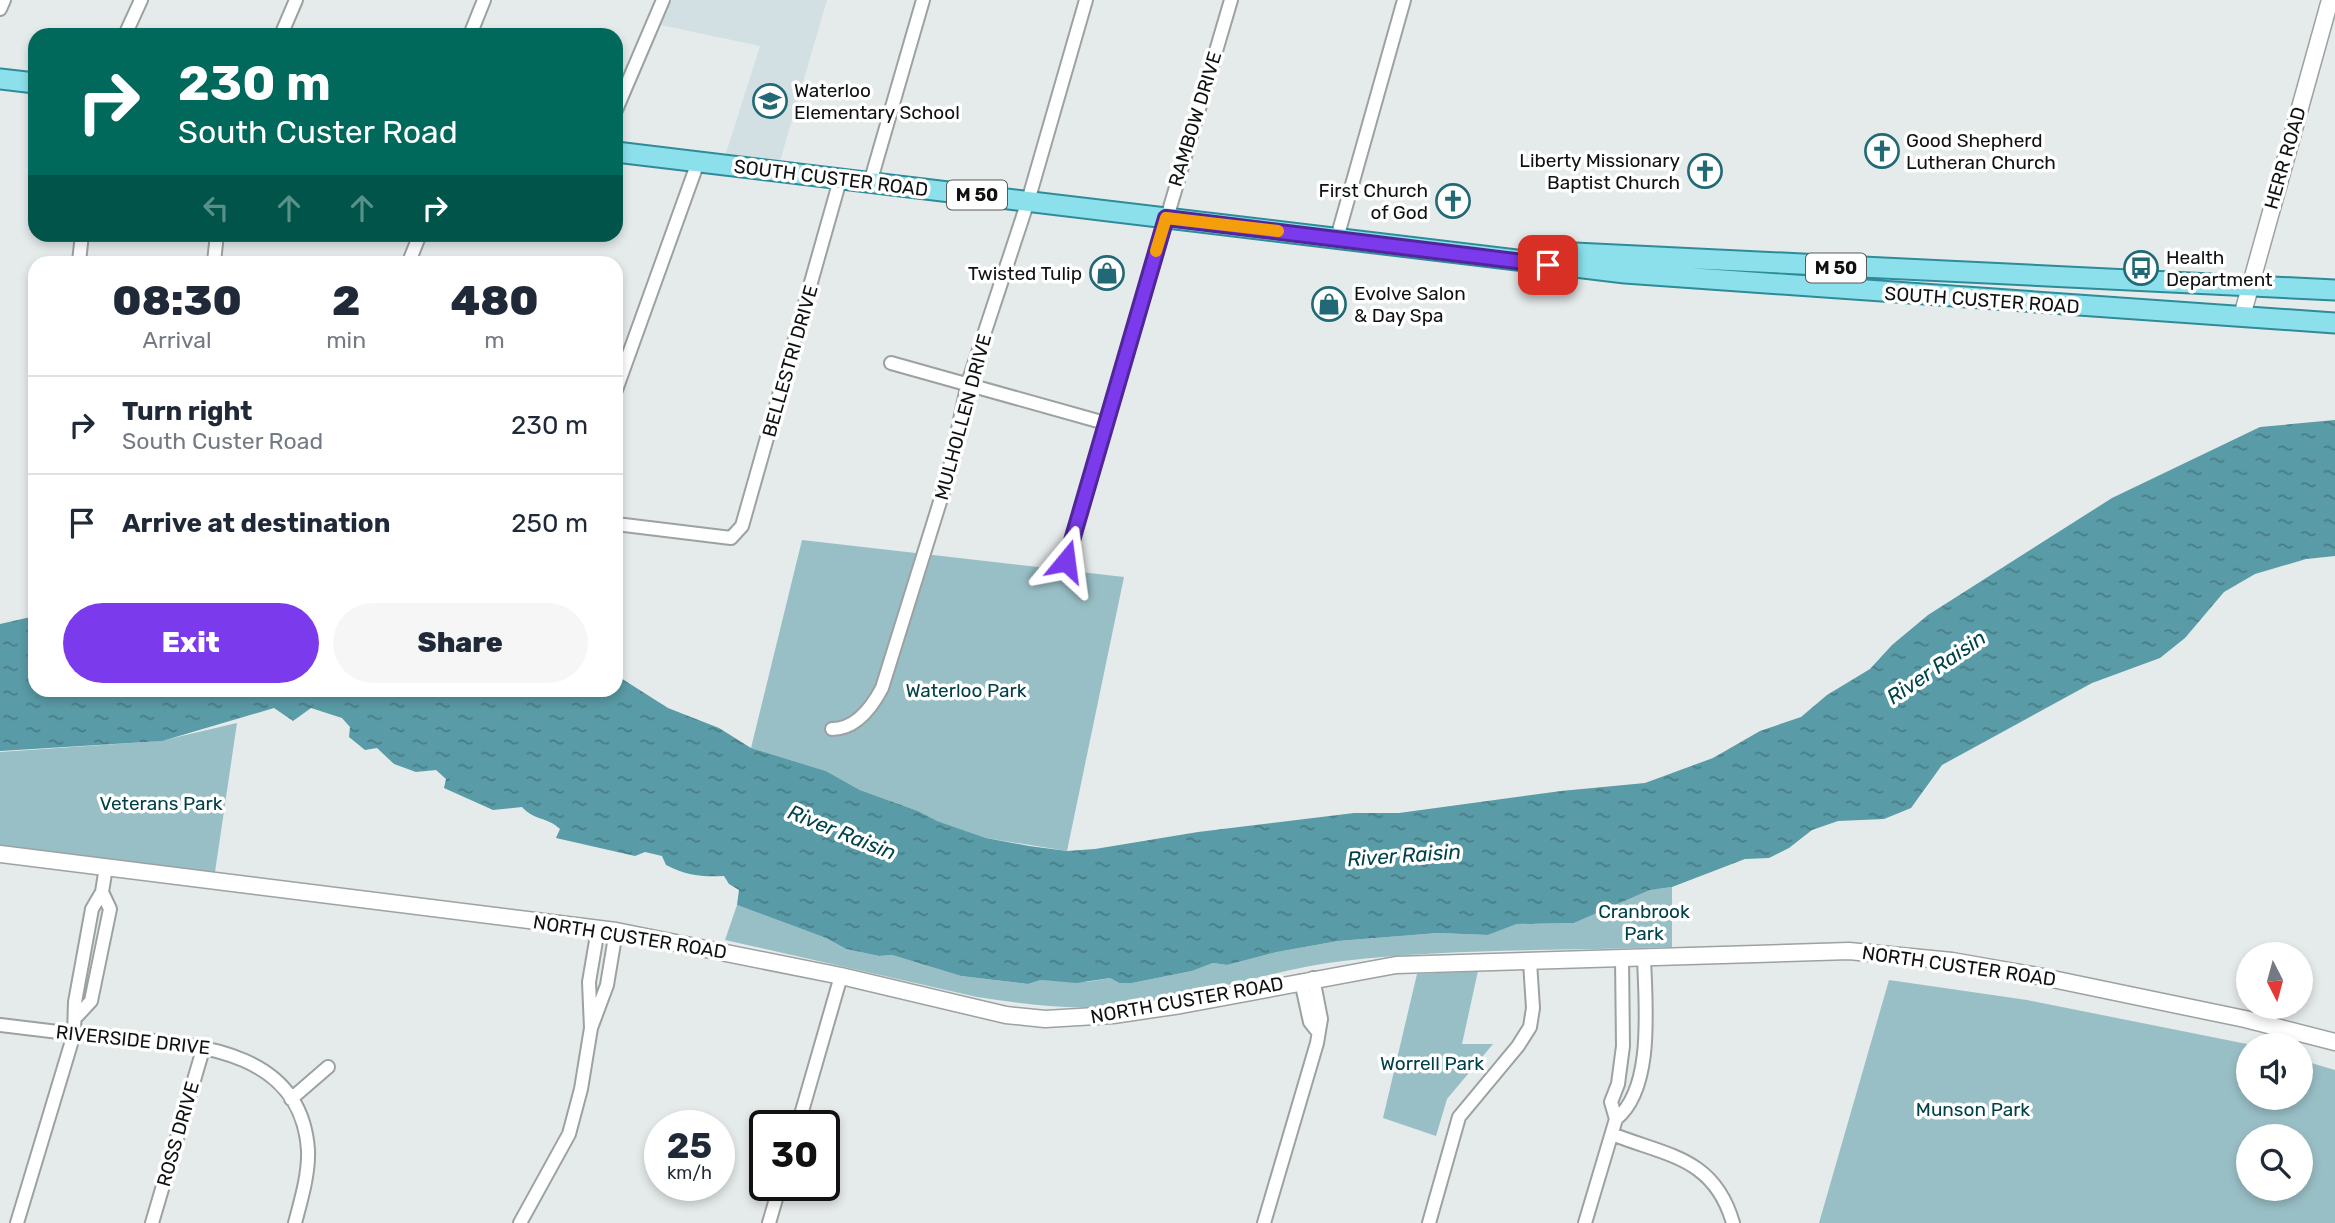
<!DOCTYPE html>
<style>
:root{--surface:#fff;--page:#f6f6f7;--text:#1f2937;--muted:#747a83;--line:#e0e1e3;--accent:#7c3aed}
body{margin:0;font-family:Rubik,sans-serif;background:var(--page);color:var(--text);height:100vh;display:flex;flex-direction:column;font-size:26px;white-space:nowrap}
*{box-sizing:border-box;margin:0}
p{font-size:23px;color:var(--muted)}
.icon{flex:none;width:38px;height:38px;fill:none;stroke:currentColor;stroke-width:2;stroke-linecap:round;stroke-linejoin:round}
.map{position:relative;flex:1;overflow:hidden}
.side{position:absolute;left:28px;top:256px;width:595px;height:441px;display:flex;flex-direction:column;background:var(--surface);border-radius:21px;box-shadow:0 4px 10px #0003}
.side>*{flex:none}
.guide{position:absolute;left:28px;top:28px;width:595px;height:214px;border-radius:21px;box-shadow:0 4px 10px #0003;background:#00695c;color:#fff;overflow:hidden}
.needle{width:46px;rotate:174deg}
.buttons{position:absolute;left:2236px;top:942px;display:grid;gap:14px}
.buttons a{display:grid;place-items:center;width:77px;height:77px;border-radius:50%;background:var(--surface);box-shadow:0 4px 10px #0003;font-size:35px}
.speed{position:absolute;left:644px;top:1110px;display:flex;gap:14px;font-size:35px;font-weight:700;text-align:center}
.speed>*{display:grid;place-content:center;width:91px;height:91px;border-radius:50%;background:var(--surface);box-shadow:0 4px 10px #0003;line-height:1}
.speed small{font-size:18px;font-weight:400}
.speed .limit{border:4px solid #111;border-radius:10px;background:#fff;color:#111}
.pin{position:absolute;display:grid;place-items:center;width:60px;height:60px;color:#fff;margin:-30px;border-radius:14px;box-shadow:0 4px 10px #0006}
.me{position:absolute;width:77px;margin:-38px;rotate:16deg;stroke-linejoin:round;filter:drop-shadow(0 0 5px #0008)}
.turn{display:flex;align-items:center;gap:24px;height:147px;padding:0 35px;font-size:32px}
.turn .icon{width:91px;height:91px;stroke-width:2.5}
.turn b{display:block;font-size:49px;line-height:60px}
.lanes{display:flex;align-items:center;height:66px;padding:0 35px;background:#0003;justify-content:center;gap:35px;direction:ltr}
.lanes .off{opacity:.35}
.eta{display:flex;justify-content:space-evenly;align-items:center;height:119px;text-align:center}
.eta b{font-size:42px;font-weight:800;line-height:49px}
.cta{display:flex;gap:14px;margin-top:auto;padding:14px 35px}
.cta a{flex:1;height:80px;border-radius:42px;background:var(--accent);color:#fff;font-size:28px;font-weight:800;line-height:80px;text-align:center}
.cta a+a{background:var(--page);color:var(--text)}
ul{padding:0;list-style:none}
li{display:flex;align-items:center;gap:21px;height:98px;padding:0 35px;border-top:2px solid var(--line)}
li div{flex:1}
li b{display:block;font-size:26px}
li em{font-style:normal}
.map>svg:first-child{display:block}
.built{fill:#d2e0e3}
.green{fill:#99bfc6;fill-rule:evenodd}
.water{fill:url(#water-ripples)}
.lines{fill:none;stroke-linecap:round;stroke-linejoin:round}
.minor-casing{stroke:#9ca1a2;stroke-width:16}
.tertiary-casing{stroke:#9ca1a2;stroke-width:19}
.primary-casing{stroke:#2e8b98;stroke-width:23}
.minor{stroke:#fff;stroke-width:12}
.tertiary{stroke:#fff;stroke-width:16}
.primary{stroke:#8be0ec;stroke-width:19}
.route-casing{stroke:#51269a;stroke-width:18}
.route{stroke:#7c3aed;stroke-width:12}
.slow{stroke:#f59e0b;stroke-width:12}
.labels{text-anchor:middle;dominant-baseline:central;stroke-width:7;stroke-linejoin:round;paint-order:stroke}
.shield{fill:#fff;stroke:#585959;stroke-width:2}
.shield-label{font-size:18px;font-weight:bold;fill:#101212}
.poi-label{font-size:19px;fill:#101212;stroke:#fff;text-anchor:start}
.street-label{font-size:19px;fill:#101212;stroke:#fff}
.park-label{font-size:19px;fill:#004049;stroke:#fff}
.water-label{font-size:21px;font-style:italic;fill:#02434b;stroke:#fff}
</style>
<div class="map">
<svg width="2335" height="1223" viewBox="0 0 2335 1223">
<defs>
<pattern id="water-ripples" width="26" height="14" patternUnits="userSpaceOnUse" patternTransform="scale(1.75)"><rect width="26" height="14" fill="#599ba6"/><path d="M2 4q2-2 4 0t4 0M15 11q2-2 4 0t4 0" fill="none" stroke="#487d86"/></pattern>
</defs>
<rect width="100%" height="100%" fill="#e5eaeb"/>
<!-- built -->
<path class="built" d="M672,0H827L780,161L725,156L760,46L661,25Z"/>
<!-- green -->
<path class="green" d="M802,540L1124,577L1067,851L986,838L936,821L918,811L860,790L826,771L751,748Z
M237,723L215,872L0,846V752L160,741Z
M1672,887V947C1563,951 1452,948 1343,961C1261,971 1181,1004 1098,1007C1058,1009 1017,1003 977,997L725,940L737,905L826,938L846,949L879,956L892,955L961,976L1028,984L1041,980L1087,982L1110,978L1119,983H1132L1192,971L1213,963L1227,965L1277,952L1338,941L1438,933L1488,935L1517,924L1574,923L1650,890Z
M1478,971L1462,1044H1493L1447,1099L1436,1136L1383,1118L1417,974Z
M1889,980L2027,1000L2252,1045H2249V1097H2301V1060L2335,1070V1223H1819ZM2249,1136H2301V1188H2249Z"/>
<!-- water -->
<path class="water" d="M2335,420V556L2306,559L2255,574L2224,592L2185,638L2160,658L2092,683L1942,765L1911,808L1884,819L1838,821L1812,830L1789,848L1769,858L1745,859L1672,887L1650,890L1574,923L1517,924L1488,935L1438,933L1338,941L1277,952L1227,965L1213,963L1192,971L1132,983H1119L1110,978L1077,983L1041,980L1028,984L961,976L892,955L879,956L846,949L826,938L737,905L739,890L729,884L724,876C702,877 687,876 666,865L662,856L645,852L635,856L556,838L560,829C548,817 535,821 522,807L493,810L444,788L446,779L436,770L416,772L394,764L377,748L365,750L349,737L350,727L342,718L311,708L293,721L274,708L162,741L0,751V624L35,616V690H616V675L668,708L719,728L751,748L826,771L860,790L918,811L937,821L986,838L1029,846L1067,851L1095,849L1198,832L1354,813H1399L1561,791L1645,783L1713,758L1760,731L1801,717L1827,695L1870,669L1892,645L1928,615L2112,498L2260,427Z"/>
<g class="lines">
<!-- minor casing -->
<g class="minor-casing">
<path id="minor" d="M0,9L4,0
M125,35L141,0
M281,35L296,0
M470,35L484,0
M616,110L663,0
M870,183L923,0
M1337,238L1404,0
M79,262L82,234
M214,262L217,234
M409,262L420,234
M891,363L1105,423
M616,390L698,162
M616,524L731,538L742,526L840,180
M1066,561L1231,0
M832,729C856,729 872,707 882,688L948,476L968,383L1028,201L1086,0
M1301,981L1310,1022L1318,1032
M77,1016L91,1001L110,909L102,892
M0,1025C37,1030 74,1034 112,1037C188,1044 301,1046 308,1150C309,1174 301,1200 295,1223
M591,1028L589,982L598,929
M291,1099L328,1067
M1616,1119C1655,1088 1645,1001 1644,956
M798,1125L841,976
M1612,1134C1667,1156 1714,1157 1733,1223
M17,1223L74,1034L75,1002L92,909L102,892L106,867
M152,1223L204,1046
M520,1223L569,1134L581,1089L591,1028L607,985L616,931
M769,1223L780,1185
M1264,1223L1317,1043L1321,1019L1313,978
M1429,1223L1459,1117L1518,1046L1530,1027L1533,1008L1530,962
M1585,1223L1616,1119L1611,1102L1618,1084L1623,1046L1622,957"/>
</g>
<!-- tertiary casing -->
<g class="tertiary-casing">
<path id="tertiary" d="M2242,316L2330,0
M0,854L616,931L841,976L1006,1015L1045,1019L1113,1015L1181,1005L1396,965L1849,951L1952,961L2038,976L2245,1019L2335,1042"/>
</g>
<!-- primary casing -->
<g class="primary-casing">
<path id="primary" d="M0,79L35,83
M616,152L1625,273L2335,323
M1534,251L2335,290"/>
</g>
<!-- minor -->
<use href="#minor" class="minor"/>
<!-- tertiary -->
<use href="#tertiary" class="tertiary"/>
<!-- primary -->
<use href="#primary" class="primary"/>
</g>
<g class="lines">
<!-- route casing -->
<g class="route-casing">
<path id="route" d="M1066,561L1166,218L1548,265"/>
</g>
<!-- route -->
<use href="#route" class="route"/>
<!-- slow -->
<path class="slow" d="M1156,251L1166,218L1278,231"/>
</g>
<!-- icons -->
<defs>
<g id="school-ring" transform="scale(1.75)"><circle r="9.5" fill="#fff" stroke="#216a75" stroke-width="1.5"/><path d="M0-5L7-2L0 1L-7-2ZM-4 1L0 2.5L4 1V4Q0 6-4 4Z" fill="#216a75"/></g>
<g id="church-ring" transform="scale(1.75)"><circle r="9.5" fill="#fff" stroke="#216a75" stroke-width="1.5"/><path d="M-1.2-6h2.4v3.5h3.3v2.4h-3.3V6h-2.4V-.1h-3.3v-2.4h3.3Z" fill="#216a75"/></g>
<g id="bus-ring" transform="scale(1.75)"><circle r="9.5" fill="#fff" stroke="#216a75" stroke-width="1.5"/><path d="M-5-6H5V4H4V6H2V4H-2V6H-4V4H-5ZM-3.5-4V0h7V-4ZM-3.5 1.2v1.5H-2V1.2ZM2 1.2v1.5H3.5V1.2Z" fill="#216a75"/></g>
<g id="shop-ring" transform="scale(1.75)"><circle r="9.5" fill="#fff" stroke="#216a75" stroke-width="1.5"/><path d="M-5-2.5h2.3a2.7 3.5 0 0 1 5.4 0H5L5.5 6h-11ZM-1.5-2.5h3a1.5 2.3 0 0 0-3 0Z" fill="#216a75"/></g>
</defs>
<g fill-rule="evenodd">
<use href="#school-ring" x="770" y="101"/>
<use href="#church-ring" x="1882" y="151"/>
<use href="#church-ring" x="1705" y="171"/>
<use href="#church-ring" x="1453" y="201"/>
<use href="#bus-ring" x="2141" y="268"/>
<use href="#shop-ring" x="1107" y="273"/>
<use href="#shop-ring" x="1329" y="304"/>
</g>
<g class="labels">
<!-- shield labels -->
<g class="shield">
<rect x="947" y="180.5" width="60" height="29" rx="5"/>
<rect x="1806" y="253.5" width="60" height="29" rx="5"/>
</g>
<g class="shield-label">
<text x="977" y="195">M 50</text>
<text x="1836" y="268">M 50</text>
</g>
<!-- poi labels -->
<g class="poi-label">
<text x="794" y="90">Waterloo<tspan x="794" dy="22">Elementary School</tspan></text>
<text x="1906" y="140">Good Shepherd<tspan x="1906" dy="22">Lutheran Church</tspan></text>
<text x="1680" y="160" text-anchor="end">Liberty Missionary<tspan x="1680" dy="22">Baptist Church</tspan></text>
<text x="1428" y="190" text-anchor="end">First Church<tspan x="1428" dy="22">of God</tspan></text>
<text x="2166" y="257">Health<tspan x="2166" dy="22">Department</tspan></text>
<text x="1082" y="273" text-anchor="end">Twisted Tulip</text>
<text x="1354" y="293">Evolve Salon<tspan x="1354" dy="22">&amp; Day Spa</tspan></text>
</g>
<!-- street labels -->
<g class="street-label">
<text transform="translate(1195 119) rotate(-73)">RAMBOW DRIVE</text>
<text transform="translate(2285 158) rotate(-74)">HERR ROAD</text>
<text transform="translate(831 178) rotate(7)">SOUTH CUSTER ROAD</text>
<text transform="translate(1982 300) rotate(4)">SOUTH CUSTER ROAD</text>
<text transform="translate(790 361) rotate(-74)">BELLESTRI DRIVE</text>
<text transform="translate(963 417) rotate(-75)">MULHOLLEN DRIVE</text>
<text transform="translate(630 937) rotate(9)">NORTH CUSTER ROAD</text>
<text transform="translate(1959 966) rotate(8)">NORTH CUSTER ROAD</text>
<text transform="translate(1187 1000) rotate(-10)">NORTH CUSTER ROAD</text>
<text transform="translate(133 1040) rotate(6)">RIVERSIDE DRIVE</text>
<text transform="translate(178 1134) rotate(-74)">ROSS DRIVE</text>
</g>
<!-- park labels -->
<g class="park-label">
<text x="966" y="690">Waterloo Park</text>
<text x="161" y="803">Veterans Park</text>
<text x="1644" y="911">Cranbrook<tspan x="1644" dy="22">Park</tspan></text>
<text x="1432" y="1063">Worrell Park</text>
<text x="1973" y="1109">Munson Park</text>
</g>
<!-- water labels -->
<g class="water-label">
<text transform="translate(1936 667) rotate(-34)">River Raisin</text>
<text transform="translate(842 832) rotate(22)">River Raisin</text>
<text transform="translate(1404 855) rotate(-4)">River Raisin</text>
</g>
</g>
</svg>
<div class="buttons">
<a><svg class="needle" viewBox="-14 -14 28 28"><path d="M0-13l5 13h-10z" fill="#e53935"/><path d="M0 13l5-13h-10z" fill="#747a83"/></svg></a>
<a><svg class="icon" aria-label="sound" viewBox="0 0 24 24"><path d="M4 9h4l5-4v14l-5-4H4zM17 9q2 3 0 6"/></svg></a>
<a><svg class="icon" aria-label="search" viewBox="0 0 24 24"><circle cx="10" cy="10" r="6"/><path d="M15 15l6 6"/></svg></a>
</div>
<div class="speed"><div>25<small>km/h</small></div><div class="limit">30</div></div>
<div class="pin" style="left:1548px;top:265px;background:#d93025"><svg class="icon" aria-label="arrive" viewBox="0 0 24 24"><path d="M6 21V4h12l-3 4 3 4H6"/></svg></div>
<svg class="me" style="left:1066px;top:561px" viewBox="-20 -20 40 40"><path d="M0-17L14 15 0 8-14 15z" fill="#7c3aed" stroke="#fff" stroke-width="4"/></svg>
<div class="guide">
<div class="turn"><svg class="icon" aria-label="right" viewBox="0 0 24 24"><path d="M7 20v-9h11M14 6l5 5-5 5"/></svg><div><b>230 m</b>South Custer Road</div></div>
<div class="lanes"><svg class="icon off" aria-label="left" viewBox="0 0 24 24"><path d="M17 20v-9H6M10 6l-5 5 5 5"/></svg><svg class="icon off" aria-label="ahead" viewBox="0 0 24 24"><path d="M12 20V5M6 11l6-6 6 6"/></svg><svg class="icon off" aria-label="ahead" viewBox="0 0 24 24"><path d="M12 20V5M6 11l6-6 6 6"/></svg><svg class="icon" aria-label="right" viewBox="0 0 24 24"><path d="M7 20v-9h11M14 6l5 5-5 5"/></svg></div>
</div>
<section class="side">
<div class="eta">
<div><b>08:30</b><p>Arrival</p></div>
<div><b>2</b><p>min</p></div>
<div><b>480</b><p>m</p></div>
</div>
<ul>
<li><svg class="icon" aria-label="right" viewBox="0 0 24 24"><path d="M7 20v-9h11M14 6l5 5-5 5"/></svg><div><b>Turn right</b><p>South Custer Road</p></div><em>230 m</em></li>
<li><svg class="icon" aria-label="arrive" viewBox="0 0 24 24"><path d="M6 21V4h12l-3 4 3 4H6"/></svg><div><b>Arrive at destination</b></div><em>250 m</em></li>
</ul>
<div class="cta"><a>Exit</a><a>Share</a></div>
</section>
</div>
